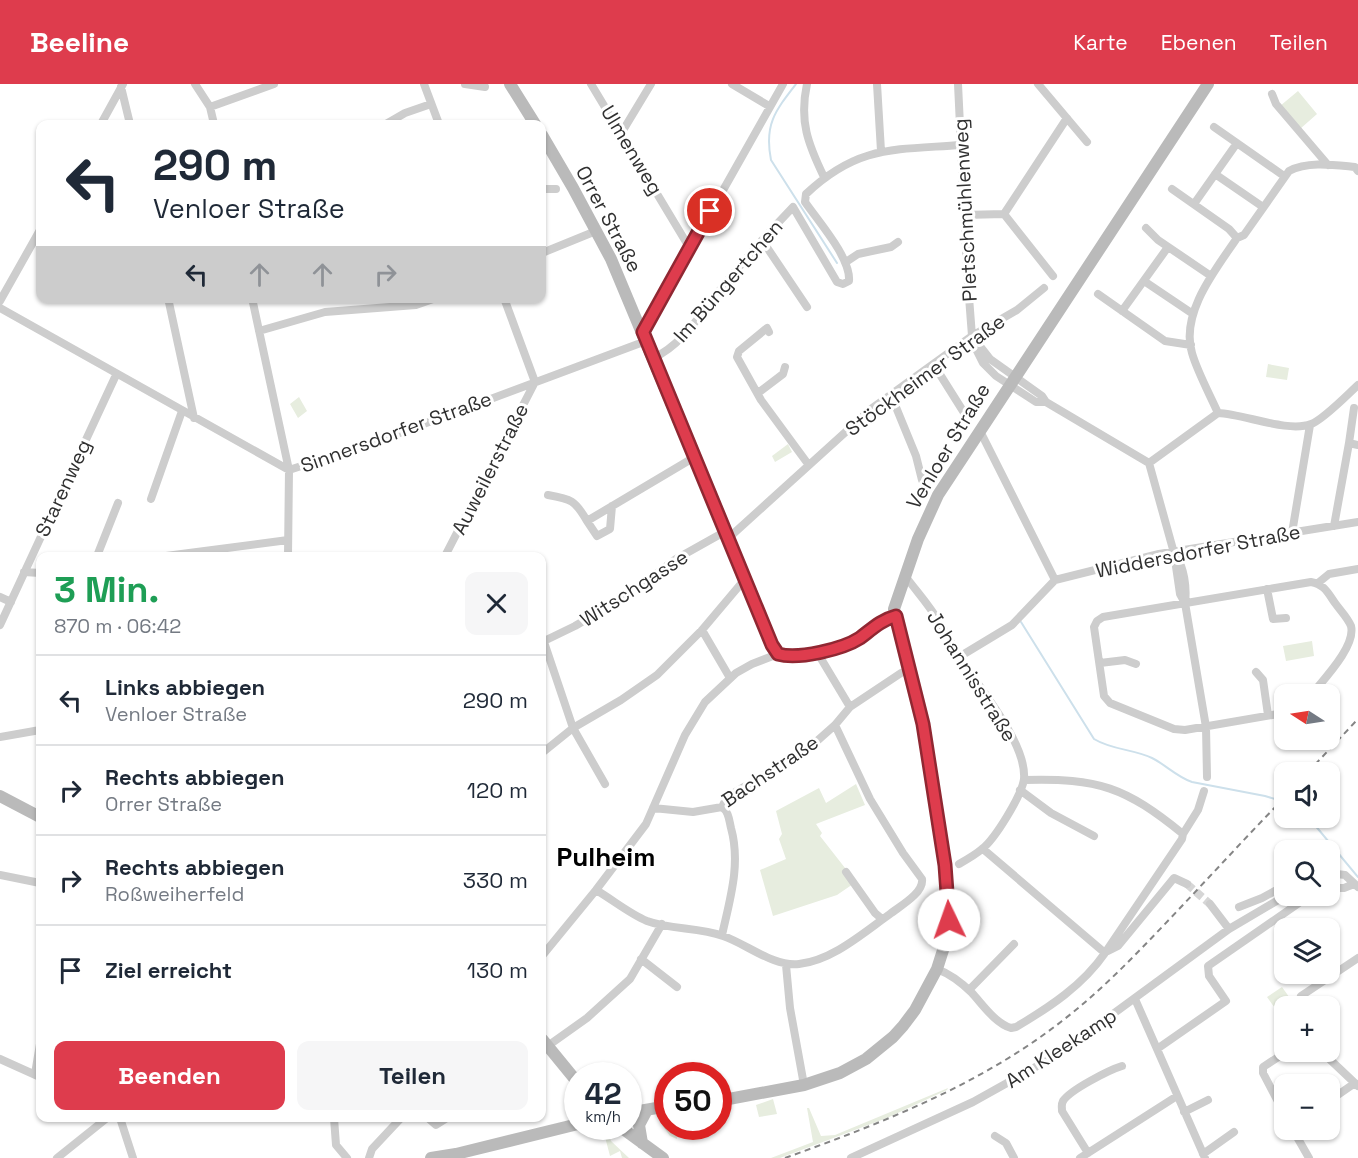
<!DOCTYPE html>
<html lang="de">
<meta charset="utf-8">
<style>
:root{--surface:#fff;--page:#f6f6f7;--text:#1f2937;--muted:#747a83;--line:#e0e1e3;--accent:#de3c4d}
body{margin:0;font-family:"Space Grotesk",sans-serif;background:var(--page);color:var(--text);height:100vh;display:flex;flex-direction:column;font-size:22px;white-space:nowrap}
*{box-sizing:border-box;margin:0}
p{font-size:20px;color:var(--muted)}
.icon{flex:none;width:33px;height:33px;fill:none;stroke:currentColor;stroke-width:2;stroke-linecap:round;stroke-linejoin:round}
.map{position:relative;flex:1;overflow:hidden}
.sheet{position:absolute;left:36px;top:468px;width:510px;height:570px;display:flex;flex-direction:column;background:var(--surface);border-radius:12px;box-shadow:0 2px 4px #0004}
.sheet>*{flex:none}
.hud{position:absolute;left:36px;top:36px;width:510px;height:183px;border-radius:12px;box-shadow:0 2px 4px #0004;background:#fff;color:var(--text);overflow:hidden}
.needle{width:39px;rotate:282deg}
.tools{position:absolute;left:1274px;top:600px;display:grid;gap:12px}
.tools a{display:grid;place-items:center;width:66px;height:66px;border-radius:12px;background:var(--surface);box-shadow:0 2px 4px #0004;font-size:30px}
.speed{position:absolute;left:564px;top:978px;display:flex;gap:12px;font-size:30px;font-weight:700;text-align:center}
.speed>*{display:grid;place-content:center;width:78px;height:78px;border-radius:50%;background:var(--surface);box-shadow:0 2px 4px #0004;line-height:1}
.speed small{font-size:15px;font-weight:400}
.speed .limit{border:9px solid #d22;background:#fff;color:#111}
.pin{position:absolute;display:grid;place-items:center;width:51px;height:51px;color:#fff;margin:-26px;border:3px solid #fff;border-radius:50%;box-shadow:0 2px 6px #0007}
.me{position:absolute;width:66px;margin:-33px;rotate:357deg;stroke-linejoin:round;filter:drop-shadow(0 0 4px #0008)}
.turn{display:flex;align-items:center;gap:21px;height:126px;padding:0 18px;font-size:27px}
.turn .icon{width:78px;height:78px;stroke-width:2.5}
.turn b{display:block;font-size:42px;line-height:51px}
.lanes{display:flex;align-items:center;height:57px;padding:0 18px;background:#0003;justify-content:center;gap:30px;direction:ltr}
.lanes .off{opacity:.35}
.round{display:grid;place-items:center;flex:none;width:63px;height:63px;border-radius:12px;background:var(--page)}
.summary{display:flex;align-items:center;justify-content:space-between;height:102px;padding:0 18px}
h1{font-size:36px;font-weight:700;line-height:45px;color:#1e9e55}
.button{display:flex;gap:12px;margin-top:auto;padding:12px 18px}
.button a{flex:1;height:69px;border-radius:12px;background:var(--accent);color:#fff;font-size:24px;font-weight:700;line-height:69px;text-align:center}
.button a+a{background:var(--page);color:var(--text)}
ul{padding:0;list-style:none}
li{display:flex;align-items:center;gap:18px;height:90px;padding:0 18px;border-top:2px solid var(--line)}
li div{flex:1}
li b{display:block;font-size:22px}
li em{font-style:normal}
header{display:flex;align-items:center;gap:36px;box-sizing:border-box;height:84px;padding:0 30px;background:var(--accent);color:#fff}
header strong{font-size:28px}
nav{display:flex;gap:33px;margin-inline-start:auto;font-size:21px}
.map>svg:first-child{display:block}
.green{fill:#e7eddf}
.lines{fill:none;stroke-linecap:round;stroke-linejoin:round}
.stream{stroke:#cde0eb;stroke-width:2}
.street-tunnel{stroke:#d6d6d6;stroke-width:8;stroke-dasharray:8 4;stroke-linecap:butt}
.street{stroke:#cdcdcd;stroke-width:8}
.secondary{stroke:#bababa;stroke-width:12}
.rail{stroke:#858585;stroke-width:2;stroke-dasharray:6 4.5;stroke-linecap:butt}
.route-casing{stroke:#902732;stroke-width:15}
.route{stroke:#de3c4d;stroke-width:10}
.labels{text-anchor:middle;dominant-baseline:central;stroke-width:6;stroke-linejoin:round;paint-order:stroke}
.street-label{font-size:20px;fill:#303030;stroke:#fff}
.district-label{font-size:26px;font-weight:bold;fill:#000;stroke:#fff}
</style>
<header>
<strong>Beeline</strong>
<nav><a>Karte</a><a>Ebenen</a><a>Teilen</a></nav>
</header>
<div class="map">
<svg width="1358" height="1074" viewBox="0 0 1358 1074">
<rect width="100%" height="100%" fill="#fff"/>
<!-- green -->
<path class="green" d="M1298,7L1317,30L1300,45L1280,22Z
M1268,280L1289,284L1287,296L1266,293Z
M299,313L307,327L298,334L290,320Z
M788,360L792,368L775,378L772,372Z
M1312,557L1314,572L1286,577L1283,562Z
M856,700L865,721L816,740L822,749L820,752L856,798L837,811L773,832L760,786L786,775L779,755L782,750L776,727L819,704L826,719Z
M1282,903L1292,917L1277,927L1267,913Z
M948,1004L947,1006L887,1034L780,1074H771L813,1058L807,1024H809L821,1052L835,1051Z
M773,1015L777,1030L759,1033L756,1021Z
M664,1035H667L668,1042L681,1043L676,1044L677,1055L670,1052L662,1041Z
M597,1046L608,1049L611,1057L629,1074H622L620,1067L610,1072L604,1049L598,1050Z"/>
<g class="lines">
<!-- stream -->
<path class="stream" d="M796,0C775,27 764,41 771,76L837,179
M1021,538L1094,655C1112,666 1133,665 1152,674C1166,681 1177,693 1192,698L1265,712L1278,716
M1309,734L1358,793"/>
<!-- street-tunnel -->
<path class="street-tunnel" d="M1187,800L1210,820"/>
<!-- street -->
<path class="street" d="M195,0L210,23L214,40
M424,0L439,40
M465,0L485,3
M591,0L689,163
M732,0L769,22
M807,0C799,37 808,60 824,93
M877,0L881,67
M958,0L967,187L972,252L975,263L983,279L996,292L1036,318H1046
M1038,0L1087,58
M121,3L130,40
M1272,10L1276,20L1328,81
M210,23L274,0
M101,40L123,0
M386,40L405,29L431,20
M1214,43L1284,92
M622,48L651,0
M1215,90L1263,123
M542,105H556
M1172,105L1229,145L1237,154
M1194,120L1237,59
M1004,130L1067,34
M964,131L1004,130L1053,192
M1146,144L1158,156L1211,192
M762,156L807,223
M542,169L596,147
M846,178L858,170L891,163L898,158
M1144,197L1193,230
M1098,210L1165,257L1191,261
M168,214L194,334
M252,214L289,386L288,472
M0,217L40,146
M0,224L289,386L378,357L646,257
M1122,227L1168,163
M259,247L325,228L416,221L436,214
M643,248L783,0
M769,248L767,244L739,267L737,273L761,316L808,380
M972,252L990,275L1042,312L1046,318L1149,379L1174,469L1180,510L1185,519
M653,274C683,261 704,225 724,201C746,174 769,148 793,123L837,198L843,200L849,197C851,174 818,137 805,118L806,110C858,61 894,66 961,61
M934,281L968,335
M758,309L783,290L785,283
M891,311L916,372L922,396
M1218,329C1210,311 1197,287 1192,269C1180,229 1216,185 1237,154L1244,151L1289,87C1308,77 1334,81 1355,83L1358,87
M980,347L1055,496
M1349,359L1354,324
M1149,379L1218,329C1244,330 1288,349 1311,340C1323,336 1348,310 1358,301
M548,411C571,415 575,416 587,437L693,374
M151,415L182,327
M587,437L597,452L610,445L612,422
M1334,442L1349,359L1358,361
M1292,449L1310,341
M728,452L733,450L871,325L972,252L1017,226L1044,204
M1176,471C1184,484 1187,503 1185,519L1206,643L1207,693
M97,472L118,419
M166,472L288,456
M445,472L535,298L504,214
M24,488L40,489
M906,493C917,508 930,522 939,538C947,549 952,562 960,574C979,604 1027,659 1024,695C1022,711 995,755 982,765C975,771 966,776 959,780
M1318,499L1329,490L1358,485
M1267,505L1273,535L1286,534
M0,513L11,518
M0,541L116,291
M702,546L730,594
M542,558L575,542L629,510L676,475L726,447
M544,558L573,644L605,700
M817,568L850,623
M959,573L1012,541L1055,496L1159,470L1358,438
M1100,579L1125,576L1136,580
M1256,588L1263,596L1268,631
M1284,629L1185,646L1174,645L1110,619L1104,612L1094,543L1097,537L1103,533L1311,498C1324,500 1328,509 1335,519C1340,526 1348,534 1351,542C1356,562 1324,595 1312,610
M0,653L40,646
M542,669L573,644L621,616L657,591L702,546L745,495
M1024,696C1099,694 1125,703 1183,750
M1020,706L1051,729L1094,752
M722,723L727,713L808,665L835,641L850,623L901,589
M722,723C729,728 729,736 731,744C741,780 730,815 722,851
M653,724L693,728L722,723
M983,765L1105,869
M846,788L875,829L882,835
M1329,789L1345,791L1358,803
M0,791L40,799
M1329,804H1344L1354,800
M596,806C613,816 630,830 647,837C671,846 699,843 723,852C747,860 773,883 799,880C833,876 863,849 890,830C900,822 924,809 922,795L903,769L870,715L835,641
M1210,820L1229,845
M1239,823L1262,814L1284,802
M1108,867L1118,862L1174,794L1187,800
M542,872L596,806L646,740L685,651L705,618L736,589L752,580L778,570
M641,875L677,903
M786,881L790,924L804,1001
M937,885C950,890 962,899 972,909C983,921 995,939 1011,944L1016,943C1050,923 1083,901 1105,869L1182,755L1183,750L1198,726L1204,707
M969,906L1014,860
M1301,912L1358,874
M1135,915L1205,1074
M1157,965L1226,917L1209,892L1208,882L1309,812
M542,966L587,934L630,895L662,840
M1322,968L1358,1002
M0,975L40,993
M35,990L40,960
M1329,1017L1355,999
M1184,1028L1208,1016
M1284,1029L1263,989V983L1286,968
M120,1034L133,1074
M334,1034L336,1061L347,1074
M428,1034L436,1041L447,1034
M1293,1046L1309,1074
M995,1052L1006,1059L1014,1074
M1088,1069L1062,1027C1062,1022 1061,1021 1063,1017C1070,1006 1109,986 1122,982
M1203,1070L1234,1048
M57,1074L107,1034
M369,1074L372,1065L401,1034
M851,1074L973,1018L1057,971L1229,845L1285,812
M1080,1074L1177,1012"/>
<!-- secondary -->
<path class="secondary" d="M510,0L535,40
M542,51L573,104L611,175L772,560L778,570C798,576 842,565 860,554C872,545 881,535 896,532
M0,712L40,733
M542,955L578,999
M718,1017L804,1001L840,989L866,975L893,953L903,942L915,926L937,885L944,863L949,835L945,781L923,640L894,525L918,455L938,411L1208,0
M628,1029L668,1022
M619,1042L663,1074
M642,1059L639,1041L647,1026
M431,1074L456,1070L578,1040"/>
<!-- rail -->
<path class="rail" d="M1308,688L1358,635
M785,1074C882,1039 980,1001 1062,937C1106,903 1143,863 1181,823C1215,787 1249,750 1284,714"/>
</g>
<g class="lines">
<!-- route casing -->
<g class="route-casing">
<path id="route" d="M710,127L643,248L772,561L778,570C798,576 843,565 860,554C872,545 881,536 896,532L923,640L945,781L949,836"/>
</g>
<!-- route -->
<use href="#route" class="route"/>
</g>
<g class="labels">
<!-- street labels -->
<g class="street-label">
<text transform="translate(632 66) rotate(59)">Ulmenweg</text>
<text transform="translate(965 126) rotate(-93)">Pletschmühlenweg</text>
<text transform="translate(609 135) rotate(62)">Orrer Straße</text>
<text transform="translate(728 197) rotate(-49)">Im Büngertchen</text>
<text transform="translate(925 291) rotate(-36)">Stöckheimer Straße</text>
<text transform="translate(396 348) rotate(-20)">Sinnersdorfer Straße</text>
<text transform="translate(948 362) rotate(-59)">Venloer Straße</text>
<text transform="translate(490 385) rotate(-63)">Auweilerstraße</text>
<text transform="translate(63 404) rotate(-65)">Starenweg</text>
<text transform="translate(1198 467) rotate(-11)">Widdersdorfer Straße</text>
<text transform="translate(634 504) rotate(-33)">Witschgasse</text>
<text transform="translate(972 592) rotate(58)">Johannisstraße</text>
<text transform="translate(770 687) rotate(-34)">Bachstraße</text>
<text transform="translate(1061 964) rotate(-33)">Am Kleekamp</text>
</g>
<!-- district labels -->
<g class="district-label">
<text x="606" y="773">Pulheim</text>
</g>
</g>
</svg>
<div class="tools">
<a><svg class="needle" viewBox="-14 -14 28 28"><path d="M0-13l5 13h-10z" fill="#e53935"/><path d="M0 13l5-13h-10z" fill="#747a83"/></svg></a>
<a><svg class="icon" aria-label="sound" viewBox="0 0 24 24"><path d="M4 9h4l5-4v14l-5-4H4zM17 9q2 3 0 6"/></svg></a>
<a><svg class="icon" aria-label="search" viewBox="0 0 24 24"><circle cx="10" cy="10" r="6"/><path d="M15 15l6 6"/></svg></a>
<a><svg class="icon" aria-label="layers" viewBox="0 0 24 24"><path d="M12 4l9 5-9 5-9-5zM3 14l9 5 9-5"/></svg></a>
<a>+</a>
<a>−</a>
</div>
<div class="speed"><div>42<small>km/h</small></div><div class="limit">50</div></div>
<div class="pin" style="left:710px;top:127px;background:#d93025"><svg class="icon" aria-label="arrive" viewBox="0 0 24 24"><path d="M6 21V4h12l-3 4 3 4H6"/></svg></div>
<svg class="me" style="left:949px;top:836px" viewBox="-20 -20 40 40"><circle r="19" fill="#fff"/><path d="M0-13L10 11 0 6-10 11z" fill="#de3c4d"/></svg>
<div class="hud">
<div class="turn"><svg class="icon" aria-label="left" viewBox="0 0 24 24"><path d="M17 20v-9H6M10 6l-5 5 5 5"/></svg><div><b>290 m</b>Venloer Straße</div></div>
<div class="lanes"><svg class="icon" aria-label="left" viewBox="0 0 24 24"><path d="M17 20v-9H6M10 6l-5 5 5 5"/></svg><svg class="icon off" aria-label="ahead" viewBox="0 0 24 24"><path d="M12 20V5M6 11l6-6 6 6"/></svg><svg class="icon off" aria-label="ahead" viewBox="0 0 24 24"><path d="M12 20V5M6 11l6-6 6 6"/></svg><svg class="icon off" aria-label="right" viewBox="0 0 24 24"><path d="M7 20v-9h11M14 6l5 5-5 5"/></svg></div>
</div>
<section class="sheet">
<div class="summary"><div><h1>3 Min.</h1><p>870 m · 06:42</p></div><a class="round"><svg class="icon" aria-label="close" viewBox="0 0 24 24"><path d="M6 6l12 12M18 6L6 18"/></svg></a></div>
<ul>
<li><svg class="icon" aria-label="left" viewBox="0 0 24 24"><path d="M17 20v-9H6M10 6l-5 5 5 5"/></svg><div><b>Links abbiegen</b><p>Venloer Straße</p></div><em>290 m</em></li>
<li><svg class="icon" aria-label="right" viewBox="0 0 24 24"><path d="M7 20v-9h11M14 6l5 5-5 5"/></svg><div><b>Rechts abbiegen</b><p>Orrer Straße</p></div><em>120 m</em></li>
<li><svg class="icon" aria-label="right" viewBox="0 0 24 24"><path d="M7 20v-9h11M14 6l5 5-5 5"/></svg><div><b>Rechts abbiegen</b><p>Roßweiherfeld</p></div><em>330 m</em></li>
<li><svg class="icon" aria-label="arrive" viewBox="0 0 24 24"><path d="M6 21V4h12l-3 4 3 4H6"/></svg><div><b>Ziel erreicht</b></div><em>130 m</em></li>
</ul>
<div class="button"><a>Beenden</a><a>Teilen</a></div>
</section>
</div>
